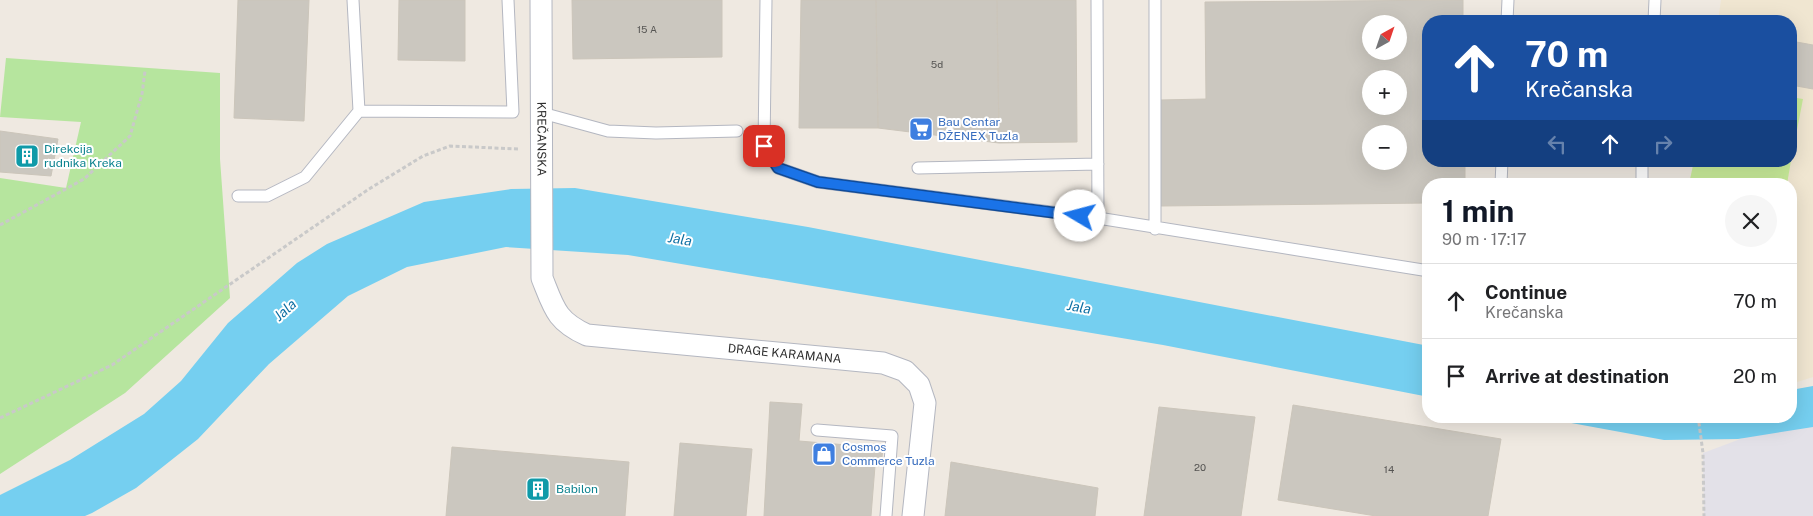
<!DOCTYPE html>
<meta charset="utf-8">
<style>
:root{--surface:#fff;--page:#f6f6f6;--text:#202124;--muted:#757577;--line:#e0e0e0;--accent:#111827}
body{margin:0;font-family:"Public Sans",sans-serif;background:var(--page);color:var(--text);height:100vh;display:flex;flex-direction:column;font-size:19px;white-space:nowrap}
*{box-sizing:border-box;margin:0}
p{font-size:16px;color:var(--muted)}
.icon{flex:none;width:28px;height:28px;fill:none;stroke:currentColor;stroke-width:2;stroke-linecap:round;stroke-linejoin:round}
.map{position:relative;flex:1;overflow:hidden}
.panel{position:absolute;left:1422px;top:178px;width:375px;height:245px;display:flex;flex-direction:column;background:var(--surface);border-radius:20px;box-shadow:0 5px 20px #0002}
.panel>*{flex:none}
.top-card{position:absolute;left:1422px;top:15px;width:375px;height:152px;border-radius:20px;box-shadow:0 5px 20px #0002;background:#1a4fa0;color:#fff;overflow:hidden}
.needle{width:32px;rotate:40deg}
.controls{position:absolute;left:1362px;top:15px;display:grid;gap:10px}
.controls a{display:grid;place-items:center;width:45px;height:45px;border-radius:50%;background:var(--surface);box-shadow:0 5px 20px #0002;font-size:25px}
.pin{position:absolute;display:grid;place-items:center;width:42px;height:42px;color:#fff;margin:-21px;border-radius:10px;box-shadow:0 2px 8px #0006}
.me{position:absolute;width:55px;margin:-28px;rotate:278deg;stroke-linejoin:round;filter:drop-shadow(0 0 4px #0008)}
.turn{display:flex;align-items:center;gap:18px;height:105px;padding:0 20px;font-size:22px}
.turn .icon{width:65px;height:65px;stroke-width:2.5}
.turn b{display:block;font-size:35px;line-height:42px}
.lanes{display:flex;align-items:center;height:48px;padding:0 20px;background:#0003;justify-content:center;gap:25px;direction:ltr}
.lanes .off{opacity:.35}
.round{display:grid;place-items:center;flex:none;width:52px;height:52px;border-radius:26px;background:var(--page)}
.head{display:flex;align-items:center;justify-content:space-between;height:85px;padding:0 20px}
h1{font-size:30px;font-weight:700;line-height:38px;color:var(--accent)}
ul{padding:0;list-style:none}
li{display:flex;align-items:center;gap:15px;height:75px;padding:0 20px;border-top:1px solid var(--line)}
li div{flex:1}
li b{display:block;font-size:19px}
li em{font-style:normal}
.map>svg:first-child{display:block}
.industrial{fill:#e3e1e8}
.education{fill:#f0e6d1}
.green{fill:#b6e59e}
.pitch{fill:#c9ec9a}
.water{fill:#75cff0}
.building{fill:#cbc7bf;stroke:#cbc5ba;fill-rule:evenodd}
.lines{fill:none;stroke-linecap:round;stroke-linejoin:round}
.service-casing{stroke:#b4b7c1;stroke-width:13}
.minor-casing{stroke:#b4b7c1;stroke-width:23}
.path{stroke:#c9c9c9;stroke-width:3;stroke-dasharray:4 2.5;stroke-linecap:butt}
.service{stroke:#fff;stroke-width:11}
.minor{stroke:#fff;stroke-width:21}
.route-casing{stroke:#114b97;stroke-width:12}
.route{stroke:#1a73e8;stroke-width:9}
.labels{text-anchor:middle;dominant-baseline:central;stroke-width:4;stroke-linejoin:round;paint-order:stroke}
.number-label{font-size:10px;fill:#555452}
.shop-label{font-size:12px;fill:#366cbe;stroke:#fff;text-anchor:start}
.street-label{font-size:12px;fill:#2e2e2e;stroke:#fff}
.culture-label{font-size:12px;fill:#0d838f;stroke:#fff;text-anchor:start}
.water-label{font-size:14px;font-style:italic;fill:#0d6fa3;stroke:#fff}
</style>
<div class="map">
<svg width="1813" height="516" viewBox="0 0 1813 516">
<rect width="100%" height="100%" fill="#efe9e1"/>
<!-- industrial -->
<path class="industrial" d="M1813,412V516H1704L1703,453Z"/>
<!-- education -->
<path class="education" d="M1721,0H1813V377L1791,384V184H1689L1694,161H1791V21H1718Z"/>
<!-- green -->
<path class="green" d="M6,58L220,73V159L230,298L125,393L0,474V178L66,188L81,122L0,117Z"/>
<!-- pitch -->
<path class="pitch" d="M1791,97L1803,99L1791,161Z
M1694,161H1791L1787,184H1689Z"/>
<!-- water -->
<path class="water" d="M575,188L808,227L1429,346V397L1163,345L628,255L506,247L407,267L348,296L269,364L198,439L136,488L92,513L85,516H0V495L70,460L144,414L181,381L228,323L297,263L327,244L424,202L511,189Z
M1813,386V427L1738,439L1664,440L1533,416H1791V390Z"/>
<!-- building -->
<path class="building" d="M238,0H309L304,121L234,118Z
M399,0H465V61L398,60Z
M572,0H722V57L573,59Z
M801,0H876L878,128H799Z
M876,0H997L999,143L878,128Z
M997,0H1076L1077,142L999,143Z
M1463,0V21H1429V161H1465V184H1429V203L1161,206L1160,100L1206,99L1205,2ZM1371,24H1399V51H1371ZM1371,79H1399V106H1371ZM1371,134H1399V161H1371Z
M1791,41L1813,45V89L1791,85Z
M0,131L58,139L51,176L0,172Z
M770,402L802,404L799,441L883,448L881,466H875L871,516H764Z
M1293,405L1501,439L1488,516H1376L1278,500Z
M1159,407L1255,417L1241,516H1144Z
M680,443L752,449L746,516H674Z
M452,447L629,462L625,516H446Z
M951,462L1098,488L1095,516H945Z"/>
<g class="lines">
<!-- service casing -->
<g class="service-casing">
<path id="service" d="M766,0L764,146L778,168L818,182L1098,218L1429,271
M1097,0L1098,218
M1155,0V229
M1507,21L1508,0
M1654,21L1655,0
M359,111L513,112L508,0
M542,113L608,131L656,133L737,131
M918,168L1098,164
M1501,184L1502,161
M1642,184V161
M238,196H267L305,177L359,111L353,0
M817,430L892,436L886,516"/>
</g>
<!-- minor casing -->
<g class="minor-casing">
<g id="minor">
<path id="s1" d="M541,0L542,278C554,308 556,321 587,335L883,363L905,371L919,385L925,403L913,516"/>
</g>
</g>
<!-- path -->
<path class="path" d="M0,225L84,179L130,136L142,94L145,71
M1698,416L1703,453L1704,516
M0,418L112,365L369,189L423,156L450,146L518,149"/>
<!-- service -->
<use href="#service" class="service"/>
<!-- minor -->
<use href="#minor" class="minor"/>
</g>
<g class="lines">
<!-- route casing -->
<g class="route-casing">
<path id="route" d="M764,146L778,168L818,182L1080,216"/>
</g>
<!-- route -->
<use href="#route" class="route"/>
</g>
<!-- icons -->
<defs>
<g id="supermarket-square" transform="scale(1.25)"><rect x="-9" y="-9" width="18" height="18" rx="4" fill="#3f7fe0" stroke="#fff"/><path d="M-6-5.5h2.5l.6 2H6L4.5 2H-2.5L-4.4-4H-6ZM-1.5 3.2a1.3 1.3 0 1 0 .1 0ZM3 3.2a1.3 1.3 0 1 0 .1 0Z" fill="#fff"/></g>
<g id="building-square" transform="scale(1.25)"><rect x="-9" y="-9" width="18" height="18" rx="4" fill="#0f9aa8" stroke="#fff"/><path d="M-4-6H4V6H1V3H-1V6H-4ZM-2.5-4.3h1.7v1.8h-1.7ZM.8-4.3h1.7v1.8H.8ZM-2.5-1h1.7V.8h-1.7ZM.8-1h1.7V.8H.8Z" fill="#fff"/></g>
<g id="shop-square" transform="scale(1.25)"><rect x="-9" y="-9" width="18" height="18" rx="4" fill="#3f7fe0" stroke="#fff"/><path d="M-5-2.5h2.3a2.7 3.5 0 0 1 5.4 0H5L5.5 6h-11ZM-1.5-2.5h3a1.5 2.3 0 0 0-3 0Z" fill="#fff"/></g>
</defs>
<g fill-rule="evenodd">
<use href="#supermarket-square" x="921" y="129"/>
<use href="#building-square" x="27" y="156"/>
<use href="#shop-square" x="824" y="454"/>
<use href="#building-square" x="538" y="489"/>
</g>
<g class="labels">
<!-- number labels -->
<g class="number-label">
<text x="647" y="29">15 A</text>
<text x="937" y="64">5d</text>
<text x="1200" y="467">20</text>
<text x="1389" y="469">14</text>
</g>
<!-- shop labels -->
<g class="shop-label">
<text x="938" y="122">Bau Centar<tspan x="938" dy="14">DŽENEX Tuzla</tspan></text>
<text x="842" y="447">Cosmos<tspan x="842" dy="14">Commerce Tuzla</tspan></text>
</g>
<!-- street labels -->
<g class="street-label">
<text stroke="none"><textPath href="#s1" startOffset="139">KREČANSKA</textPath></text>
<text stroke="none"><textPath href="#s1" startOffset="552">DRAGE KARAMANA</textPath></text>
</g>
<!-- culture labels -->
<g class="culture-label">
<text x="44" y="149">Direkcija<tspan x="44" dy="14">rudnika Kreka</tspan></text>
<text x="556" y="489">Babilon</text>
</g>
<!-- water labels -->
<g class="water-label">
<text transform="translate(680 239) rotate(9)">Jala</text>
<text transform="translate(1079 307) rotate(10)">Jala</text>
<text transform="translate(285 310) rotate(-42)">Jala</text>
</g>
</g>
</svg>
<div class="controls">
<a><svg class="needle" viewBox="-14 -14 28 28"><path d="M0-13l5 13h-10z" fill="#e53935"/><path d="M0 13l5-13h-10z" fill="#757577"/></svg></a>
<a>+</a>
<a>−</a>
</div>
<div class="pin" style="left:764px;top:146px;background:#d93025"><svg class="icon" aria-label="arrive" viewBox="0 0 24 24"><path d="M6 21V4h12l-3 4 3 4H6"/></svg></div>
<svg class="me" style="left:1080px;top:216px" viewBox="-20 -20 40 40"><circle r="19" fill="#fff"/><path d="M0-13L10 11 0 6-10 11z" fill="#1a73e8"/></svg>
<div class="top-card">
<div class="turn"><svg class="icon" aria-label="ahead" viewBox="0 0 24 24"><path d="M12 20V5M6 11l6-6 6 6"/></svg><div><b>70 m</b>Krečanska</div></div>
<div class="lanes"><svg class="icon off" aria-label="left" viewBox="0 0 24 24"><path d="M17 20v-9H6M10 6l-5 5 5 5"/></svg><svg class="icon" aria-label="ahead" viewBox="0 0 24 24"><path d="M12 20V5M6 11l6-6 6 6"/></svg><svg class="icon off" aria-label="right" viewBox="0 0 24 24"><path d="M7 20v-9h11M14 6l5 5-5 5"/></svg></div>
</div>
<section class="panel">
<div class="head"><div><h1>1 min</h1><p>90 m · 17:17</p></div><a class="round"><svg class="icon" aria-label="close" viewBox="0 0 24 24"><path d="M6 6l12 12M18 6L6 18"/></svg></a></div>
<ul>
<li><svg class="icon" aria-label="ahead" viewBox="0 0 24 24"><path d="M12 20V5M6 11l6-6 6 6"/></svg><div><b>Continue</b><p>Krečanska</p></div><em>70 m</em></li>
<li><svg class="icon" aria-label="arrive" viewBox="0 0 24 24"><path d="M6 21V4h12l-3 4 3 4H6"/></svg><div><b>Arrive at destination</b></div><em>20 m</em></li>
</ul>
</section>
</div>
